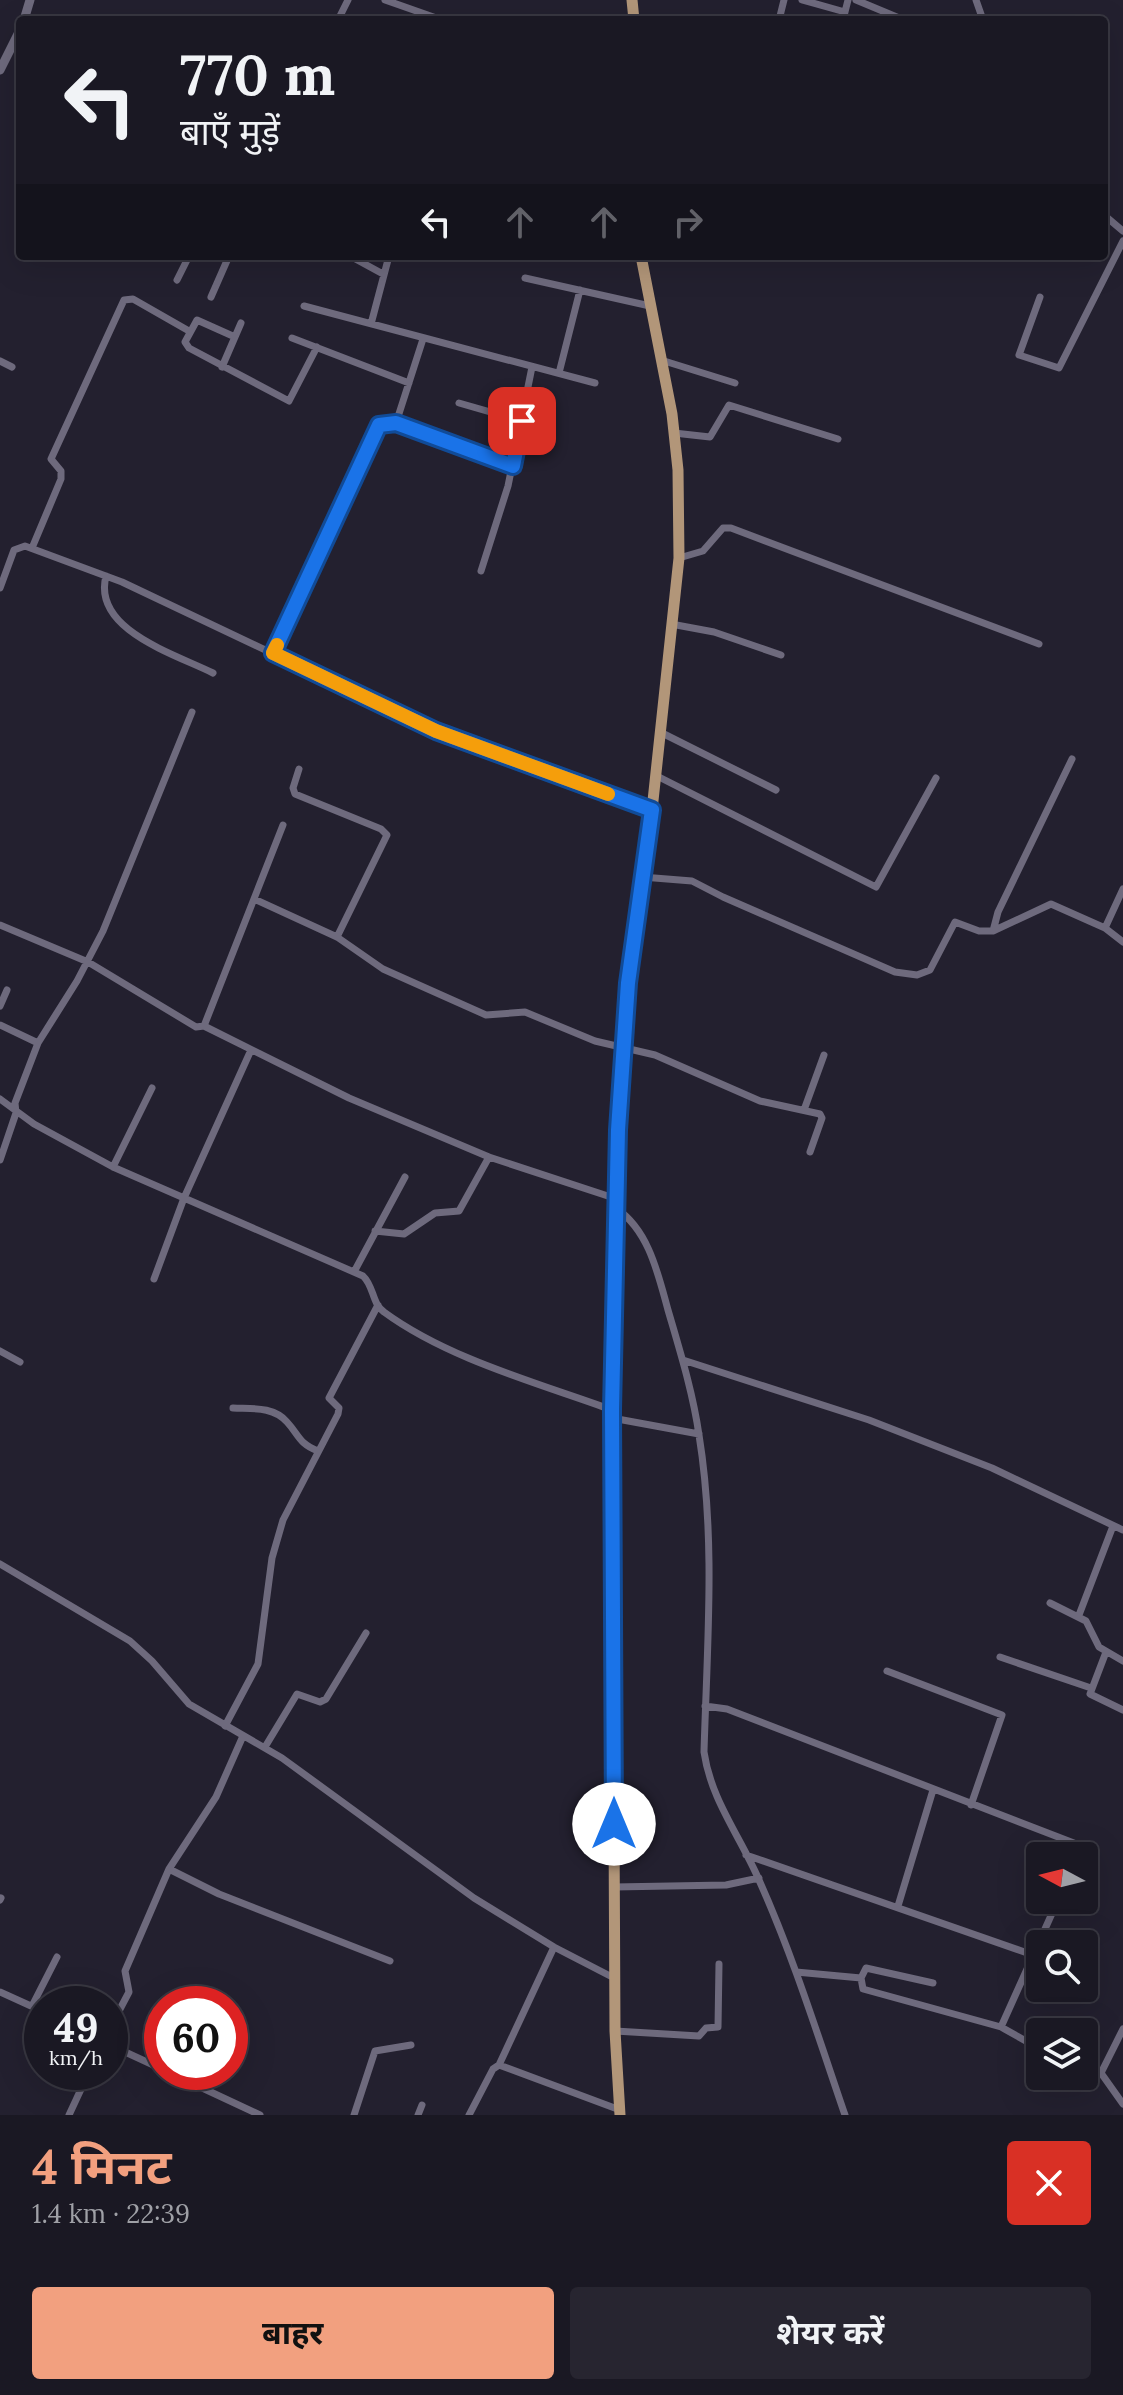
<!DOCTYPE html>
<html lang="hi">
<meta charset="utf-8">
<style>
:root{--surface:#1a1823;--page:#272530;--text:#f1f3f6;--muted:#9fa0a6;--line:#383741;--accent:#f2a07f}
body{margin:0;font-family:Lora,"Noto Sans Devanagari",serif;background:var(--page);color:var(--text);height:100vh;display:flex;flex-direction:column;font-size:30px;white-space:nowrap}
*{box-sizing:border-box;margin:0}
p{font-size:26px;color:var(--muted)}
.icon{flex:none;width:44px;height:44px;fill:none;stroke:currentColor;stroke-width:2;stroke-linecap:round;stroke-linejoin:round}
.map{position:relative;height:2115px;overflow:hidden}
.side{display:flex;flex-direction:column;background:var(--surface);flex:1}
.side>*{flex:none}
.top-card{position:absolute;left:16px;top:16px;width:1092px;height:244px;border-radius:8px;box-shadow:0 8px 32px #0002,0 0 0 2px var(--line);background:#1a1823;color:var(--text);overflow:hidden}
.needle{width:52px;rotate:277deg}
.fabs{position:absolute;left:1026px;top:1842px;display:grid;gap:16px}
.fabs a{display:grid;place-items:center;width:72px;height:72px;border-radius:8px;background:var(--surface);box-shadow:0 8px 32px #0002,0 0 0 2px var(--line);font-size:40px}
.speed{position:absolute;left:24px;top:1986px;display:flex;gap:16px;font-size:40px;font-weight:700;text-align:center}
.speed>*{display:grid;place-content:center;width:104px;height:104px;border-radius:50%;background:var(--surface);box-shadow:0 8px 32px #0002,0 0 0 2px var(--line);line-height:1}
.speed small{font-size:20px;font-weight:400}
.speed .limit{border:12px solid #d22;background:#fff;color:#111}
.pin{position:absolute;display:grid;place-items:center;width:68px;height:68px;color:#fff;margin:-34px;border-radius:16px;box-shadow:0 4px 12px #0006}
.me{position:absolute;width:88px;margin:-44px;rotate:0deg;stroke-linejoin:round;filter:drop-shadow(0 0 6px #0008)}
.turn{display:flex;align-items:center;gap:28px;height:168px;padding:0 32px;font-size:36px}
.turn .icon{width:104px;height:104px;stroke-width:2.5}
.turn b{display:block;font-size:56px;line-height:68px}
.lanes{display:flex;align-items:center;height:76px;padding:0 32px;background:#0003;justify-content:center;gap:40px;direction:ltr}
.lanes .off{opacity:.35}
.round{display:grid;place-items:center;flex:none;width:84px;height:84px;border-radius:8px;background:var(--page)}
.headline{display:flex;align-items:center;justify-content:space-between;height:136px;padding:0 32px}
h1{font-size:48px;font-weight:700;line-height:60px;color:var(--accent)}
.button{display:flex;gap:16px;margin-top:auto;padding:16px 32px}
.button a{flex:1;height:92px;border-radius:8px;background:var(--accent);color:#111;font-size:32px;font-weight:700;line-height:92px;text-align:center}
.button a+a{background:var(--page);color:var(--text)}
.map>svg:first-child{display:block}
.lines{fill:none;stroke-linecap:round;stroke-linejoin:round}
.minor{stroke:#6e6a7d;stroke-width:7}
.tertiary{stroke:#6e6a7d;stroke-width:9}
.primary{stroke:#b29679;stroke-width:11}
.route-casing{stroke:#114b97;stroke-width:20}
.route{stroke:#1a73e8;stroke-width:14}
.slow{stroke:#f59e0b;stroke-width:14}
</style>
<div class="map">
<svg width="1123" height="2115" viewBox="0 0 1123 2115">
<rect width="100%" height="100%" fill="#23202f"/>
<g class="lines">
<!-- minor -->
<path class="minor" d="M385,0L442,20
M802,0L845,12
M856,0L904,20
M976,0L983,20
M338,20L348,0
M779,20L784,0
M843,20L848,0
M1104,215L1123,231
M350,256L383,274
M525,278L650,306
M177,280L189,256
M211,297L229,256
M1040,297L1019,355L1059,368L1123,241
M304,306L595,383
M371,324L389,256
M235,337L197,320L185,342L189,348L289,401L317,347
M292,338L409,383
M661,360L735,383
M0,361L12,367
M222,367L241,323
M559,373L580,290
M459,403L522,421
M396,423L423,339
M674,433L710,437L729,405L838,439
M32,548L61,479V471L51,459L124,300L133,299L189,331
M679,558L703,551L723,528H731L1039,644
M481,571L508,486L532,367
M106,576C92,630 175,654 213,673
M0,588L14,550L25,546L122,582L436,731L652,810
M671,624L714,632L781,655
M273,653L383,422L396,423L513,466
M660,732L776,790
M299,769L293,788L295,794L381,829L387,835L337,937
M655,775L876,887L936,778
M283,825L204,1026L349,1098L489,1157
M642,877L692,881L723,897L895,972L917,975L930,970L955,922L979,931H993L1051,904L1105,928L1123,942
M254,899L337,937L383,969L486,1015L525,1012L595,1041L655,1055L760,1101L820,1114L822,1118L810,1152
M0,925L88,962L196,1027L204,1026
M1105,928L1123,889
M993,931L998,912L1072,759
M0,1006L7,990
M0,1025L38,1043L77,981L103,931L192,712
M0,1099L34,1124L113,1167L363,1276C374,1286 372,1304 384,1312C448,1359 538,1383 612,1410
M804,1110L824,1055
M0,1160L16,1113L15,1103L38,1043
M113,1167L152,1088
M617,1209C649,1231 658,1274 668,1310C680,1351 693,1393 699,1435C716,1540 707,1646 704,1752C711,1800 740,1836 759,1880C793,1956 818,2036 845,2115
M375,1231L404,1234L435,1213L459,1211L489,1157L617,1199
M354,1272L405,1177
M154,1279L184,1198L251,1050
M0,1351L20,1362
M683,1360L869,1420L992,1468L1123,1530
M233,1408C251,1409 273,1406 287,1422C299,1435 299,1444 318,1451
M612,1418L699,1434
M0,1564L130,1641L152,1661L189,1704L282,1758L474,1898L554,1947L616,1979
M1050,1603L1086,1621L1099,1647L1123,1661
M1079,1615L1113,1526
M1106,1652L1090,1694L1123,1710
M1000,1657L1091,1688
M887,1671L1002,1715L971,1805
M705,1706L727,1709L1079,1845V1856
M225,1726L258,1664L272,1558L283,1520L338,1414L339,1408L329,1398L378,1305
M265,1747L297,1694L320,1702L326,1699L366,1633
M746,1855L1033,1955
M169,1869L219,1894L390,1961
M614,1887L726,1885L759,1878
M0,1900L1,1898
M898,1906L933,1790
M796,1972L861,1978L863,1989L1001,2027L1040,2049
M861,1978L866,1968L933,1983
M0,1992L42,2011
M32,2006L57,1957
M1001,2027L1058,1900
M110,2028L129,1992L125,1971L169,1869L216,1797L243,1736
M1123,2029L1101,2073L1123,2104
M615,2031L699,2036L706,2028L718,2027L719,1964
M110,2045L162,2069
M499,2065L554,1947
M1084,2065L1101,2073
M168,2072L260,2115
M69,2115L89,2072
M354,2115L375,2051L411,2045
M418,2115L422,2105
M469,2115L493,2069L499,2065L620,2110"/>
<!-- tertiary -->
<path class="tertiary" d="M24,20L30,0
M0,70L20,30"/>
<!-- primary -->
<path class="primary" d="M632,0L634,20
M620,2115L615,2031L612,1410L618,1130L628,983L652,810L679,558L678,470L672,414L641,256"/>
</g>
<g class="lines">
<!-- route casing -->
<g class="route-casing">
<path id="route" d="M522,421L513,466L396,423L379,425L273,653L436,731L652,810L628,983L618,1130L612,1410L614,1824"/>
</g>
<!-- route -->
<use href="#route" class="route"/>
<!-- slow -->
<path class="slow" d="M277,645L273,653L436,731L608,794"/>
</g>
</svg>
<div class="fabs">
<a><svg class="needle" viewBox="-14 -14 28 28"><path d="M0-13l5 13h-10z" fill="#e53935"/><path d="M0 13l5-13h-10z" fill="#9fa0a6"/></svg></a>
<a><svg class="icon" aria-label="search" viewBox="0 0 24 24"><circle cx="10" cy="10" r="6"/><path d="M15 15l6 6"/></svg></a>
<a><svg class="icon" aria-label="layers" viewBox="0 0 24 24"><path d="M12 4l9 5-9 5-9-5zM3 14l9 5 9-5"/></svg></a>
</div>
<div class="speed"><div>49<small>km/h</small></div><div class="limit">60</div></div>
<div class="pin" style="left:522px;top:421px;background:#d93025"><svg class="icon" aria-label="arrive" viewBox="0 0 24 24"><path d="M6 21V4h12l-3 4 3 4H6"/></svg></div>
<svg class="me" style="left:614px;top:1824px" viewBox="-20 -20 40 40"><circle r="19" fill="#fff"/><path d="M0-13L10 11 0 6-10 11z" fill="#1a73e8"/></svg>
<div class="top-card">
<div class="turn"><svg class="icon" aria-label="left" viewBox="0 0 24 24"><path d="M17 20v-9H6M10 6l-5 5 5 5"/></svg><div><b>770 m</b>बाएँ मुड़ें</div></div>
<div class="lanes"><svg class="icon" aria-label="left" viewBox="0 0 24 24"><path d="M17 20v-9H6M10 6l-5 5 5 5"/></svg><svg class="icon off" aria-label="ahead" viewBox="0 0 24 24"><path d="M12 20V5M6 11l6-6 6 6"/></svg><svg class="icon off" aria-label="ahead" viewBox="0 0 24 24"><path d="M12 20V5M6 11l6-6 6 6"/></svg><svg class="icon off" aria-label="right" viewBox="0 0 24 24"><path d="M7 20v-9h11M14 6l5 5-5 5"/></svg></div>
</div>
</div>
<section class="side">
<div class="headline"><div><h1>4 मिनट</h1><p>1.4 km · 22:39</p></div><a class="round" style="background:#d93025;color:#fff"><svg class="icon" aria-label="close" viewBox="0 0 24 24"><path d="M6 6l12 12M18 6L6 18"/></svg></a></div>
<div class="button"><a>बाहर</a><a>शेयर करें</a></div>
</section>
